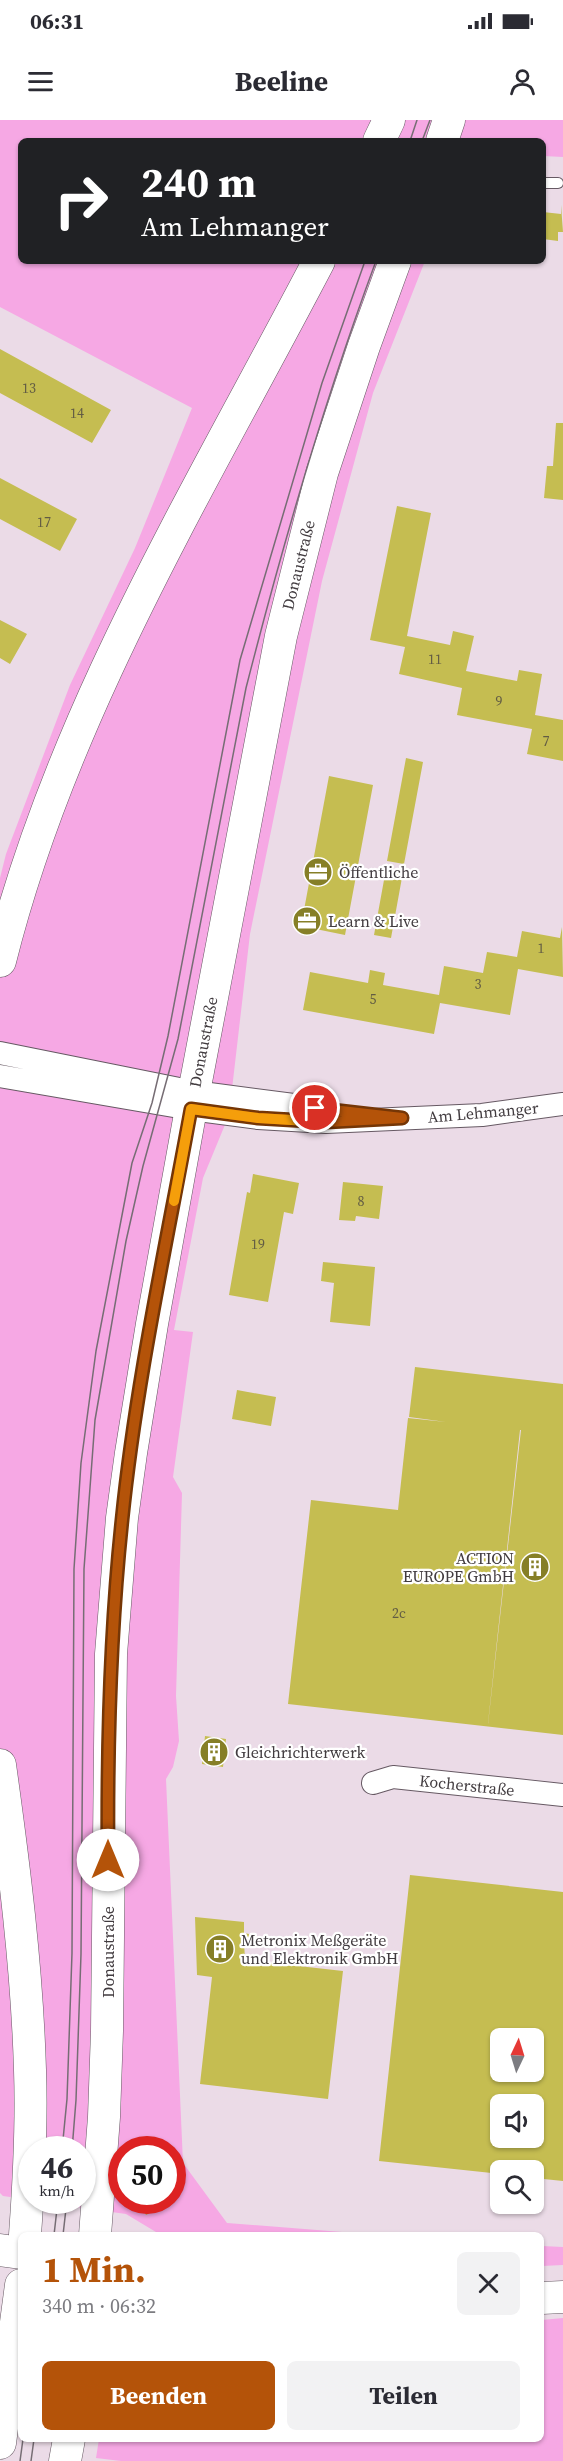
<!DOCTYPE html>
<html lang="de">
<meta charset="utf-8">
<style>
:root{--surface:#fff;--page:#f2f2f3;--text:#2b2b33;--muted:#7c7c81;--accent:#b45309}
body{margin:0;font-family:"Source Serif 4",serif;background:var(--page);color:var(--text);height:100vh;display:flex;flex-direction:column;font-size:22px;white-space:nowrap}
*{box-sizing:border-box;margin:0}
p{font-size:20px;color:var(--muted)}
.icon{flex:none;width:33px;height:33px;fill:none;stroke:currentColor;stroke-width:2;stroke-linecap:round;stroke-linejoin:round}
.map{position:relative;flex:1;overflow:hidden}
.drawer{position:absolute;left:18px;top:2112px;width:526px;height:210px;display:flex;flex-direction:column;background:var(--surface);border-radius:9px;box-shadow:0 2px 4px #0004}
.drawer>*{flex:none}
.guide{position:absolute;left:18px;top:18px;width:528px;height:126px;border-radius:9px;box-shadow:0 2px 4px #0004;background:#202124;color:#fff;overflow:hidden}
.needle{width:39px;rotate:4deg}
.controls{position:absolute;left:490px;top:1908px;display:grid;gap:12px}
.controls a{display:grid;place-items:center;width:54px;height:54px;border-radius:9px;background:var(--surface);box-shadow:0 2px 4px #0004;font-size:30px}
.speed{position:absolute;left:18px;top:2016px;display:flex;gap:12px;font-size:30px;font-weight:700;text-align:center}
.speed>*{display:grid;place-content:center;width:78px;height:78px;border-radius:50%;background:var(--surface);box-shadow:0 2px 4px #0004;line-height:1}
.speed small{font-size:15px;font-weight:400}
.speed .limit{border:9px solid #d22;background:#fff;color:#111}
.pin{position:absolute;display:grid;place-items:center;width:51px;height:51px;color:#fff;margin:-26px;border:3px solid #fff;border-radius:50%;box-shadow:0 2px 6px #0007}
.me{position:absolute;width:66px;margin:-33px;rotate:0deg;stroke-linejoin:round;filter:drop-shadow(0 0 4px #0008)}
.turn{display:flex;align-items:center;gap:21px;height:126px;padding:0 24px;font-size:27px}
.turn .icon{width:78px;height:78px;stroke-width:2.5}
.turn b{display:block;font-size:42px;line-height:51px}
.round{display:grid;place-items:center;flex:none;width:63px;height:63px;border-radius:9px;background:var(--page)}
.summary{display:flex;align-items:center;justify-content:space-between;height:102px;padding:0 24px}
h1{font-size:36px;font-weight:700;line-height:45px;color:var(--accent)}
.button{display:flex;gap:12px;margin-top:auto;padding:12px 24px}
.button a{flex:1;height:69px;border-radius:9px;background:var(--accent);color:#fff;font-size:24px;font-weight:700;line-height:69px;text-align:center}
.button a+a{background:var(--page);color:var(--text)}
.status{display:flex;justify-content:space-between;align-items:center;height:42px;padding:0 30px;background:var(--surface);direction:ltr}
.status svg{height:16px;fill:currentColor}
header{display:flex;justify-content:space-between;align-items:center;height:78px;padding:0 24px;background:var(--surface);font-size:27px;font-weight:700}
.map>svg:first-child{display:block}
.green{fill:#f6a8e4;fill-rule:evenodd}
.building{fill:#c5bd51;fill-rule:evenodd}
.lines{fill:none;stroke-linecap:round;stroke-linejoin:round}
.lane-casing{stroke:#665963;stroke-width:12}
.street-casing{stroke:#665963;stroke-width:24}
.secondary-casing{stroke:#665963;stroke-width:33}
.lane{stroke:#fff;stroke-width:10}
.street{stroke:#fff;stroke-width:22}
.secondary{stroke:#fff;stroke-width:32}
.tram{stroke:#766d74;stroke-width:1.5}
.route-casing{stroke:#753606;stroke-width:15}
.route{stroke:#b45309;stroke-width:10}
.slow{stroke:#f59e0b;stroke-width:10}
.labels{text-anchor:middle;dominant-baseline:central;stroke-width:4.5;stroke-linejoin:round;paint-order:stroke}
.number-label{font-size:14px;fill:#625c44}
.street-label{font-size:16px;fill:#413b3f;stroke:#fff}
.poi-label{font-size:16px;fill:#413b3f;stroke:#fff;text-anchor:start}
</style>
<div class="status"><b>06:31</b><svg viewBox="0 0 49 12"><path d="M0 12V9h3v3zM5 12V6h3v6zM10 12V3h3v9zM15 12V0h3v12zM26 1h20v11H26zM47 4h2v5h-2z"/></svg></div>
<header><svg class="icon" aria-label="menu" viewBox="0 0 24 24"><path d="M4 6h16M4 12h16M4 18h16"/></svg>Beeline<svg class="icon" aria-label="person" viewBox="0 0 24 24"><circle cx="12" cy="8" r="4"/><path d="M4 21q1-7 8-7t8 7"/></svg></header>
<div class="map">
<svg width="563" height="2341" viewBox="0 0 563 2341">
<rect width="100%" height="100%" fill="#ebdbe7"/>
<!-- green -->
<path class="green" d="M0,0H563V37L543,36V21H21V141H425L373,273L322,461L250,814L229,995L203,1058L174,1210L193,1212L173,1357L182,1373L176,1576L179,1621L173,1647L166,1659L183,2043L227,2103L380,2115H161L126,2094L33,2081L82,2080V2030H32L31,2080L3,2076L0,2073V758L6,734L70,565L135,428L192,288L0,187ZM122,2030H172V2080H122Z
M542,2126L563,2127V2145L542,2146Z
M563,2198V2341H121L96,2338L99,2319H542V2200Z"/>
<!-- building -->
<path class="building" d="M561,85L563,112H558V121L543,119V92L561,94Z
M0,229L111,290L92,323L0,273Z
M556,303H563V380L544,378L547,346H553Z
M0,358L77,399L60,431L0,399Z
M397,386L431,393L407,516L450,525L453,511L474,516L466,551L517,561L519,550L542,554L535,595L563,600V641L527,634L532,609L457,595L462,568L399,554L405,527L370,520Z
M0,500L27,514L10,544L0,538Z
M406,638L423,642L404,744L387,741Z
M329,656L373,665L345,815L301,806Z
M386,749L403,752L391,818L374,815Z
M562,807L563,857L518,849L510,895L440,883L434,914L303,890L310,852L368,863L370,850L385,853L383,865L439,875L444,846L483,853L487,832L517,837L522,811L560,818Z
M253,1054L299,1063L293,1094L284,1092L268,1182L229,1175L247,1072L250,1073Z
M343,1062L383,1066L379,1099L356,1096L355,1101L339,1100Z
M323,1142L375,1147L370,1206L330,1202L334,1163L321,1161Z
M415,1247L563,1264V1615L288,1584L311,1380L398,1390L408,1298L446,1302L409,1297ZM520,1310H521L488,1604V1603Z
M237,1270L276,1277L271,1306L232,1299Z
M205,1616L226,1619L223,1647L202,1644Z
M410,1755L563,1772V2061L534,2058V2050H501V2054L379,2041ZM501,1918H534V1952H501ZM501,1984H534V2018H501Z
M195,1797L244,1802V1813L249,1814L248,1821H244L245,1840L343,1851L328,1979L200,1964L212,1857L197,1855Z
M145,2083L150,2093L146,2095L141,2085Z"/>
<g class="lines">
<!-- lane casing -->
<g class="lane-casing">
<path id="lane" d="M543,63H558"/>
</g>
<!-- street casing -->
<g class="street-casing">
<path id="street" d="M0,933L194,972L309,987
M0,956L191,989L258,998L326,1002L482,995L563,984
M373,1663L393,1657L563,1675"/>
</g>
<!-- secondary casing -->
<g class="secondary-casing">
<path id="secondary" d="M379,21L389,0
M442,21L449,0
M0,841C62,592 201,367 319,141
M0,1645C14,1745 27,1848 30,1950C32,2005 29,2060 25,2115
M95,2115L104,1997L107,1911L111,1534L122,1398L131,1333L152,1204L194,972L281,516L322,353L364,226L395,141
M0,2130L21,2133
M542,2178L563,2177
M0,2323L21,2165
M65,2341L69,2319"/>
</g>
<!-- lane -->
<use href="#lane" class="lane"/>
<!-- street -->
<use href="#street" class="street"/>
<!-- secondary -->
<use href="#secondary" class="secondary"/>
<!-- tram -->
<path class="tram" d="M410,21L417,0
M422,21L430,0
M62,2030L67,1979L72,1833L74,1449L81,1343L96,1231L132,1043L152,983L168,916L240,540L322,263L365,141
M72,2030L76,1980L81,1834L84,1449L95,1300L126,1121L143,1046L178,919L246,568C283,423 324,281 376,141
M54,2115L58,2080
M63,2115L67,2080
M20,2341L23,2319
M31,2341L34,2319"/>
</g>
<g class="lines">
<!-- route casing -->
<g class="route-casing">
<path id="route" d="M108,1740C107,1626 110,1513 122,1400C136,1262 166,1126 191,989L258,998L326,1002L402,998L315,988"/>
</g>
<!-- route -->
<use href="#route" class="route"/>
<!-- slow -->
<path class="slow" d="M174,1081L191,989L258,998L308,1001"/>
</g>
<!-- icons -->
<defs>
<g id="office-disc" transform="scale(1.5)"><circle r="9.5" fill="#867f27" stroke="#fff"/><path d="M-6-3h4V-5.5h4V-3h4V5H-6ZM-1-4.5V-3h2v-1.5ZM-6 0V1H6V0Z" fill="#fff"/></g>
<g id="building-disc" transform="scale(1.5)"><circle r="9.5" fill="#867f27" stroke="#fff"/><path d="M-4-6H4V6H1V3H-1V6H-4ZM-2.5-4.3h1.7v1.8h-1.7ZM.8-4.3h1.7v1.8H.8ZM-2.5-1h1.7V.8h-1.7ZM.8-1h1.7V.8H.8Z" fill="#fff"/></g>
</defs>
<g fill-rule="evenodd">
<use href="#office-disc" x="318" y="752"/>
<use href="#office-disc" x="307" y="801"/>
<use href="#building-disc" x="535" y="1447"/>
<use href="#building-disc" x="214" y="1632"/>
<use href="#building-disc" x="220" y="1829"/>
</g>
<g class="labels">
<!-- number labels -->
<g class="number-label">
<text x="29" y="268">13</text>
<text x="77" y="293">14</text>
<text x="44" y="402">17</text>
<text x="435" y="539">11</text>
<text x="499" y="581">9</text>
<text x="546" y="621">7</text>
<text x="541" y="828">1</text>
<text x="478" y="864">3</text>
<text x="373" y="879">5</text>
<text x="361" y="1081">8</text>
<text x="258" y="1124">19</text>
<text x="399" y="1493">2c</text>
</g>
<!-- street labels -->
<g class="street-label">
<text transform="translate(298 445) rotate(-76)">Donaustraße</text>
<text transform="translate(203 922) rotate(-79)">Donaustraße</text>
<text transform="translate(483 992) rotate(-5)">Am Lehmanger</text>
<text transform="translate(467 1665) rotate(6)">Kocherstraße</text>
<text transform="translate(108 1832) rotate(-90)">Donaustraße</text>
</g>
<!-- poi labels -->
<g class="poi-label">
<text x="339" y="752">Öffentliche</text>
<text x="328" y="801">Learn &amp; Live</text>
<text x="514" y="1438" text-anchor="end">ACTION<tspan x="514" dy="18">EUROPE GmbH</tspan></text>
<text x="235" y="1632">Gleichrichterwerk</text>
<text x="241" y="1820">Metronix Meßgeräte<tspan x="241" dy="18">und Elektronik GmbH</tspan></text>
</g>
</g>
</svg>
<div class="controls">
<a><svg class="needle" viewBox="-14 -14 28 28"><path d="M0-13l5 13h-10z" fill="#e53935"/><path d="M0 13l5-13h-10z" fill="#7c7c81"/></svg></a>
<a><svg class="icon" aria-label="sound" viewBox="0 0 24 24"><path d="M4 9h4l5-4v14l-5-4H4zM17 9q2 3 0 6"/></svg></a>
<a><svg class="icon" aria-label="search" viewBox="0 0 24 24"><circle cx="10" cy="10" r="6"/><path d="M15 15l6 6"/></svg></a>
</div>
<div class="speed"><div>46<small>km/h</small></div><div class="limit">50</div></div>
<div class="pin" style="left:315px;top:988px;background:#d93025"><svg class="icon" aria-label="arrive" viewBox="0 0 24 24"><path d="M6 21V4h12l-3 4 3 4H6"/></svg></div>
<svg class="me" style="left:108px;top:1740px" viewBox="-20 -20 40 40"><circle r="19" fill="#fff"/><path d="M0-13L10 11 0 6-10 11z" fill="#b45309"/></svg>
<div class="guide">
<div class="turn"><svg class="icon" aria-label="right" viewBox="0 0 24 24"><path d="M7 20v-9h11M14 6l5 5-5 5"/></svg><div><b>240 m</b>Am Lehmanger</div></div>
</div>
<section class="drawer">
<div class="summary"><div><h1>1 Min.</h1><p>340 m · 06:32</p></div><a class="round"><svg class="icon" aria-label="close" viewBox="0 0 24 24"><path d="M6 6l12 12M18 6L6 18"/></svg></a></div>
<div class="button"><a>Beenden</a><a>Teilen</a></div>
</section>
</div>
